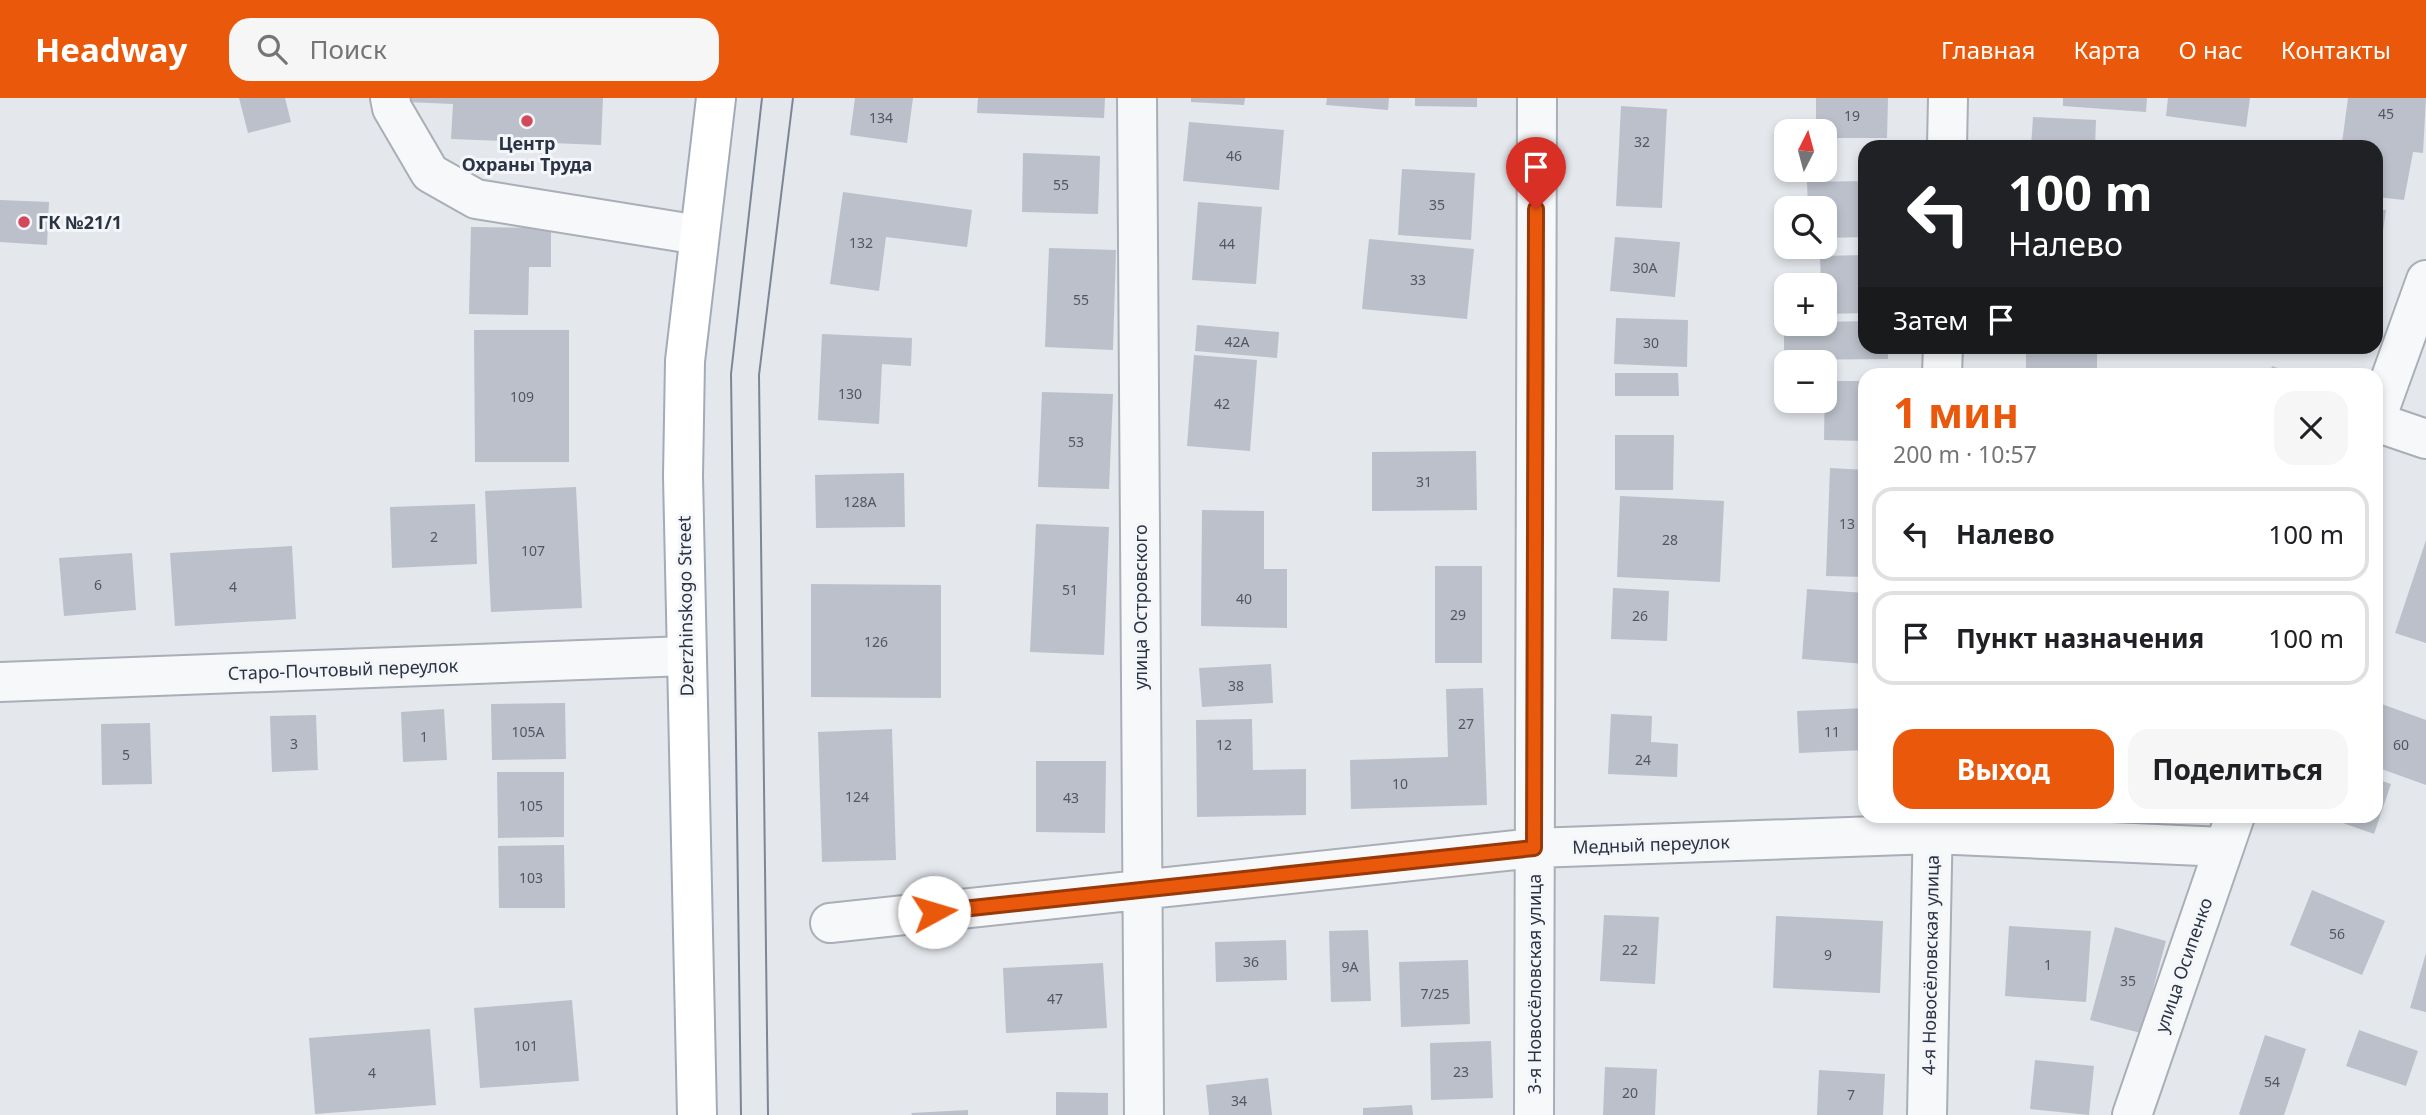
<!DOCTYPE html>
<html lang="ru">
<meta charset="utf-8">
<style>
:root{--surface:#fff;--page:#f6f6f6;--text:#202124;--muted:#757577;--line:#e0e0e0;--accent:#ea580c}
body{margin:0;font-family:"Noto Sans",sans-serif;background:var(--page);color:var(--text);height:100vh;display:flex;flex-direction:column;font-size:26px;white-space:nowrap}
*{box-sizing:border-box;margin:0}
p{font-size:23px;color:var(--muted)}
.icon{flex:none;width:38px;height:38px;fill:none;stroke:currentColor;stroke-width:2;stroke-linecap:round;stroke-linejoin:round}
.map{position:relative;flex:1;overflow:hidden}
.drawer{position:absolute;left:1858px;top:270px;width:525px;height:455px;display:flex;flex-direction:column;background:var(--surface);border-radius:21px;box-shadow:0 4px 10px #0003}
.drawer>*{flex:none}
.hud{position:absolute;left:1858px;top:42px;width:525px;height:214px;border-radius:21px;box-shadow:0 4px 10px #0003;background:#202124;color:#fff;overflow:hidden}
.needle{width:46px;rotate:6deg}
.tools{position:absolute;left:1774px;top:21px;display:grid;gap:14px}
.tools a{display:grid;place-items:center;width:63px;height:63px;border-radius:14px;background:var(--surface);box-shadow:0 4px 10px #0003;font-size:35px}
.pin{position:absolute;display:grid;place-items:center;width:60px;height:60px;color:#fff;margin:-72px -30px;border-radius:50% 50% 50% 0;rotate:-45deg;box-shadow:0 0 7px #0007}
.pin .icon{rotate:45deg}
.me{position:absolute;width:77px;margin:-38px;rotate:84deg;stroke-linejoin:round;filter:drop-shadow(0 0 5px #0008)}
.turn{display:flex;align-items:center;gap:24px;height:147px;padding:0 35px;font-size:32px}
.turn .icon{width:91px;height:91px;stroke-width:2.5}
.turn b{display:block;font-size:49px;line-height:60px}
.then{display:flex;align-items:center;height:66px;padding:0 35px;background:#0003;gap:14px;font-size:26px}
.round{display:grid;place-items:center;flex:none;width:74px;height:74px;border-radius:21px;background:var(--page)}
.overview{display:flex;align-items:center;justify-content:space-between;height:119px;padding:0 35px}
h1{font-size:42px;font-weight:700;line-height:52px;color:var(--accent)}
.primary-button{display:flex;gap:14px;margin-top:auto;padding:14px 35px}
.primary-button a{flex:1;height:80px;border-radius:21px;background:var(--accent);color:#fff;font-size:28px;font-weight:700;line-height:80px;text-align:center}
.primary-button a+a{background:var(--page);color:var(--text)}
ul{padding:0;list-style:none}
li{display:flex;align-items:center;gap:21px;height:94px;margin:0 14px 10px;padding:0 21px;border:4px solid var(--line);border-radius:21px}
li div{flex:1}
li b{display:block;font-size:26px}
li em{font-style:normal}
header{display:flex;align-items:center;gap:42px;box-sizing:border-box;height:98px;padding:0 35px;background:var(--accent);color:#fff}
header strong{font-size:33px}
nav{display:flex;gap:38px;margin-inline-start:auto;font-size:24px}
.search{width:490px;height:63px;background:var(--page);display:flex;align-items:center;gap:18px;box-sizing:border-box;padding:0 24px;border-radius:21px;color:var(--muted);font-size:26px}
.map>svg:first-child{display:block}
.building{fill:#bbc0ca}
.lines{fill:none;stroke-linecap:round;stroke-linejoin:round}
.minor-casing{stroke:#a9aeb7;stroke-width:42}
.major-casing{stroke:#a3abb8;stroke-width:42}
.minor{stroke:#f7f8fa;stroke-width:38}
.major{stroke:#fff;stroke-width:38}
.tram{stroke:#7d8696;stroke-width:2}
.route-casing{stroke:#983908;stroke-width:18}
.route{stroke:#ea580c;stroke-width:12}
.poi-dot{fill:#d1495b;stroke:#f4f6f9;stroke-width:2.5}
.labels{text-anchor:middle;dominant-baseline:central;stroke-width:6;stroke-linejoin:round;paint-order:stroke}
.number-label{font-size:14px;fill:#4f5766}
.poi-label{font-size:18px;font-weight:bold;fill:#2b3445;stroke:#f4f6f9}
.street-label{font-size:18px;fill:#2b3445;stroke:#f4f6f9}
</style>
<header>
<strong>Headway</strong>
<div class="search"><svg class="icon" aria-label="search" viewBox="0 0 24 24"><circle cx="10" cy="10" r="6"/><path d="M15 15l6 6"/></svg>Поиск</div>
<nav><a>Главная</a><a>Карта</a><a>О нас</a><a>Контакты</a></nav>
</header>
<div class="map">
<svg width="2426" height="1017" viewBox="0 0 2426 1017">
<rect width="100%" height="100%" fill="#e4e7ec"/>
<!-- building -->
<path class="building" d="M239,0H285L291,24L248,35Z
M406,0H603L601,47L451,41L453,6L406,4Z
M855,0H913L907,45L850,37Z
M978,0H1105L1104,20L977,15Z
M1191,0H1245L1244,7L1191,4Z
M1327,0H1389L1388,12L1326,7Z
M1415,0H1477V9L1415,8Z
M1816,0H1888L1887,40H1825V33H1816Z
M2063,0H2147L2146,14L2063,8Z
M2168,0H2250L2246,29L2166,18Z
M2348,0H2426L2423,55L2413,54L2404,102L2376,99V49H2351V46L2342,45Z
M1621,8L1667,11L1662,110L1616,108Z
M2033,19L2096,22L2095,49H2031Z
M1189,24L1284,32L1279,92L1183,83Z
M1023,55L1100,58L1098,116L1022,114Z
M1402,71L1475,75L1471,142L1398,137Z
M1866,83V139L1825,140V110H1808L1807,84Z
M843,94L972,112L967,149L886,139L879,193L830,186Z
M0,102L49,104L47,147L0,144Z
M1198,104L1262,109L1256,186L1192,182Z
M2376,111L2386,112L2378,167H2376Z
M471,129L551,130V169H529L528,217L469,216Z
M1615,139L1680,144L1675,199L1610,193Z
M1369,141L1474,151L1467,221L1362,211Z
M1049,150L1116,152L1113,252L1045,249Z
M1866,157V215L1825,216V187H1821L1820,158Z
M1616,220L1688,222L1687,269L1614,266Z
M1866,223V248H1888V261L1784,262V225Z
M1197,227L1279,234L1277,260L1195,253Z
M474,232H569V364H475Z
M822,236L912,240L911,268L882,266L879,326L818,322Z
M2026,248H2097V276H2026Z
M1194,257L1257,262L1250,353L1187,348Z
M2272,268L2295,276H2270Z
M1615,275H1678L1679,298H1615Z
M1825,283H1866V343L1824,342Z
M1042,294L1113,296L1109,391L1038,389Z
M1615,337H1674L1673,392H1615Z
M1476,353L1477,412L1372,413V354Z
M1830,370L1866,372V479L1826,478Z
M904,375L905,429L816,430L815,377Z
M576,389L582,510L491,514L485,393Z
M1620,398L1724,403L1720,484L1617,479Z
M475,406L477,466L392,470L390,409Z
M1202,412L1264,413V471H1287V530L1201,528Z
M1036,426L1109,429L1104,557L1030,554Z
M2426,442V545L2395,535Z
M292,448L296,521L175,528L170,455Z
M132,455L136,512L64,518L59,460Z
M1435,468H1482V565H1435Z
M811,486L941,487V600L811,599Z
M1613,490L1669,493L1667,543L1611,541Z
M1807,491L1866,495V566L1802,561Z
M1271,566L1273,605L1202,609L1199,570Z
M1483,590L1487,707L1351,711L1350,662L1448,659L1446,591Z
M2376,604L2426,622V687L2376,669Z
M565,605L566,661L492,662L491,606Z
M1866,610V652L1799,655L1797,613Z
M444,611L447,662L403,664L401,614Z
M1611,616L1652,618L1651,644L1678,646L1677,679L1608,676Z
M316,617L318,672L272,674L270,618Z
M1252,621L1253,672L1306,671V717L1197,719L1196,622Z
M150,625L152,686L102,687L101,626Z
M892,631L896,762L822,764L818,634Z
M1036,663H1106L1105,735L1036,734Z
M497,674H564V739L498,740Z
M2376,681L2391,686L2374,736L2323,718H2376Z
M564,747L565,810H499L498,748Z
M2312,792L2385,823L2362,877L2290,847Z
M1604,817L1659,819L1655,886L1600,883Z
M1776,818L1883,823L1880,895L1773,890Z
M2009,828L2091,833L2086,904L2005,898Z
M2115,829L2166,843L2141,935L2090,922Z
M1368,832L1371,903L1331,904L1329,833Z
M1286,842L1287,882L1216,884L1215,844Z
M2426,855V914L2410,910Z
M1468,862L1470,926L1401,929L1399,864Z
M1103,865L1107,930L1006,935L1003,870Z
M572,902L579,983L480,990L474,910Z
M430,931L436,1007L315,1016L309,940Z
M2359,932L2418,953L2406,988L2346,968Z
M2265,937L2306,951L2284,1017H2241L2239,1016Z
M1491,943L1493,1000L1431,1002L1430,945Z
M2035,962L2094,968L2089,1017L2030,1011Z
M1605,969L1657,971L1655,1017H1603Z
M1819,972L1885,976L1883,1017H1817Z
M1268,980L1272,1017H1209L1206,987Z
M1056,994L1108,995V1017H1056Z
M1412,1007L1413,1017H1363V1010Z
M968,1012V1017H912L911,1015Z"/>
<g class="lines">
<!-- minor casing -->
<g class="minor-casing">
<path id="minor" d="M390,0L392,10L430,75L476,101L699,137
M1137,0L1144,1017
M1947,49L1948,0
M1942,276L1943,248
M2376,321L2426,182
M2376,324L2426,341
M0,584L686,558
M830,825L1534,750L1933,736L2224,749
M1534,1017L1537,0
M1927,1017L1933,718
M2132,1017L2235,718"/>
</g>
<!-- major casing -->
<g class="major-casing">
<path id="major" d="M697,1017L683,378L685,263L716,0"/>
</g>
<!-- minor -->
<use href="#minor" class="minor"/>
<!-- major -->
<use href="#major" class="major"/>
<!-- tram -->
<path class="tram" d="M741,1017L731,276L762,0
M768,1017L759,277L793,0"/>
</g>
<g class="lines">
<!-- route casing -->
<g class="route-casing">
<path id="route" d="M934,814L1534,750L1536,111"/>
</g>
<!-- route -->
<use href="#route" class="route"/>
</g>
<!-- markers -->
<g class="poi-dot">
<circle cx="527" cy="23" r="7"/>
<circle cx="24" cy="124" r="7"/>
</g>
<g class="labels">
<!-- number labels -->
<g class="number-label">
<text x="2386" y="15">45</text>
<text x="1852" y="17">19</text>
<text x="881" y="19">134</text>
<text x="1642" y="43">32</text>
<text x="1234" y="57">46</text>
<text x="1061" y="86">55</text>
<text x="1437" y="106">35</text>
<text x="861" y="144">132</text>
<text x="1227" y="145">44</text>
<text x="1645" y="169">30А</text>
<text x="1418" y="181">33</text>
<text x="1081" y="201">55</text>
<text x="1237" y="243">42А</text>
<text x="1651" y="244">30</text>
<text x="850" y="295">130</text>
<text x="522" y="298">109</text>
<text x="1222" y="305">42</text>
<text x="1076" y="343">53</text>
<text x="1424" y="383">31</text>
<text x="860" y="403">128А</text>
<text x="1847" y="425">13</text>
<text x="434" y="438">2</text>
<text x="1670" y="441">28</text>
<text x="533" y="452">107</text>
<text x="98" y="486">6</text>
<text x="233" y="488">4</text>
<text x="1070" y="491">51</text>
<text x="1244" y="500">40</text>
<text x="1458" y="516">29</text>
<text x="1640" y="517">26</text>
<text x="876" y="543">126</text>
<text x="1236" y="587">38</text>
<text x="1466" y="625">27</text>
<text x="528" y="633">105А</text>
<text x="1832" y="633">11</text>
<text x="424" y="638">1</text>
<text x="294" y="645">3</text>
<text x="1224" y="646">12</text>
<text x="2401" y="646">60</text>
<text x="126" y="656">5</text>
<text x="1643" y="661">24</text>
<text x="1400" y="685">10</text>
<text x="857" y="698">124</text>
<text x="1071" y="699">43</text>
<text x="531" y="707">105</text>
<text x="531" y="779">103</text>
<text x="2337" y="835">56</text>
<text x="1630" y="851">22</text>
<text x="1828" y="856">9</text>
<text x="1251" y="863">36</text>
<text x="2048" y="866">1</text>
<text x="1350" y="868">9А</text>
<text x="2128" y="882">35</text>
<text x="1435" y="895">7/25</text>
<text x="1055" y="900">47</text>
<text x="526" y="947">101</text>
<text x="1461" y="973">23</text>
<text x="372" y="974">4</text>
<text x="2272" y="983">54</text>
<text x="1630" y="994">20</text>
<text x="1851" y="996">7</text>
<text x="1239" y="1002">34</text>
</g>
<!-- poi labels -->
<g class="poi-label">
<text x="527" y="45">Центр<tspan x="527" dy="21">Охраны Труда</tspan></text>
<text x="38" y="124" text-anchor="start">ГК №21/1</text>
</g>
<!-- street labels -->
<g class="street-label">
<text transform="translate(685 508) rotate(-91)">Dzerzhinskogo Street</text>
<text transform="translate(1140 509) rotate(-90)">улица Островского</text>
<text transform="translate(343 571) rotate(-2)">Старо-Почтовый переулок</text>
<text transform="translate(1651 746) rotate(-2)">Медный переулок</text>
<text transform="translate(1930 867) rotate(-89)">4-я Новосёловская улица</text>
<text transform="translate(2183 867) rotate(-71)">улица Осипенко</text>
<text transform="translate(1534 886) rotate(-90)">3-я Новосёловская улица</text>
</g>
</g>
</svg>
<div class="tools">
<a><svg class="needle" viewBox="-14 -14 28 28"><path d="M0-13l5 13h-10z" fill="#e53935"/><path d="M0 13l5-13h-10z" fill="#757577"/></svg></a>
<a><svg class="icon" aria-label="search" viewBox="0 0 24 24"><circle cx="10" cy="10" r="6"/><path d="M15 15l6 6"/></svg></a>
<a>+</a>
<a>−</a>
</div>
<div class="pin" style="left:1536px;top:111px;background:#d93025"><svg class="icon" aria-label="arrive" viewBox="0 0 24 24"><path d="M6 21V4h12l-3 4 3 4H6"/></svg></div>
<svg class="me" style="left:934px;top:814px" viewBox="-20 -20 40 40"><circle r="19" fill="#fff"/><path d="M0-13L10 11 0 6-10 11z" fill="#ea580c"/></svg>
<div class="hud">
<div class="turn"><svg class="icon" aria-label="left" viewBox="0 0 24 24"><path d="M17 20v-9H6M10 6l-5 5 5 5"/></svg><div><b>100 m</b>Налево</div></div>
<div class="then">Затем<svg class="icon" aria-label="arrive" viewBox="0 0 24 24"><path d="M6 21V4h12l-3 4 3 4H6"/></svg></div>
</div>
<section class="drawer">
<div class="overview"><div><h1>1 мин</h1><p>200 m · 10:57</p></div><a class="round"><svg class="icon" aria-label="close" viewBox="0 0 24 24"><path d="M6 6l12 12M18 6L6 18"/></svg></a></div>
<ul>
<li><svg class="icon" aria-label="left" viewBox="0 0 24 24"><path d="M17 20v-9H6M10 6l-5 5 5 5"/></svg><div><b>Налево</b></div><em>100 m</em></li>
<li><svg class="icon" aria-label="arrive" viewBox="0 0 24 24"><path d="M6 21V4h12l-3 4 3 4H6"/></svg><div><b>Пункт назначения</b></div><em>100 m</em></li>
</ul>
<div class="primary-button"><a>Выход</a><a>Поделиться</a></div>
</section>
</div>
